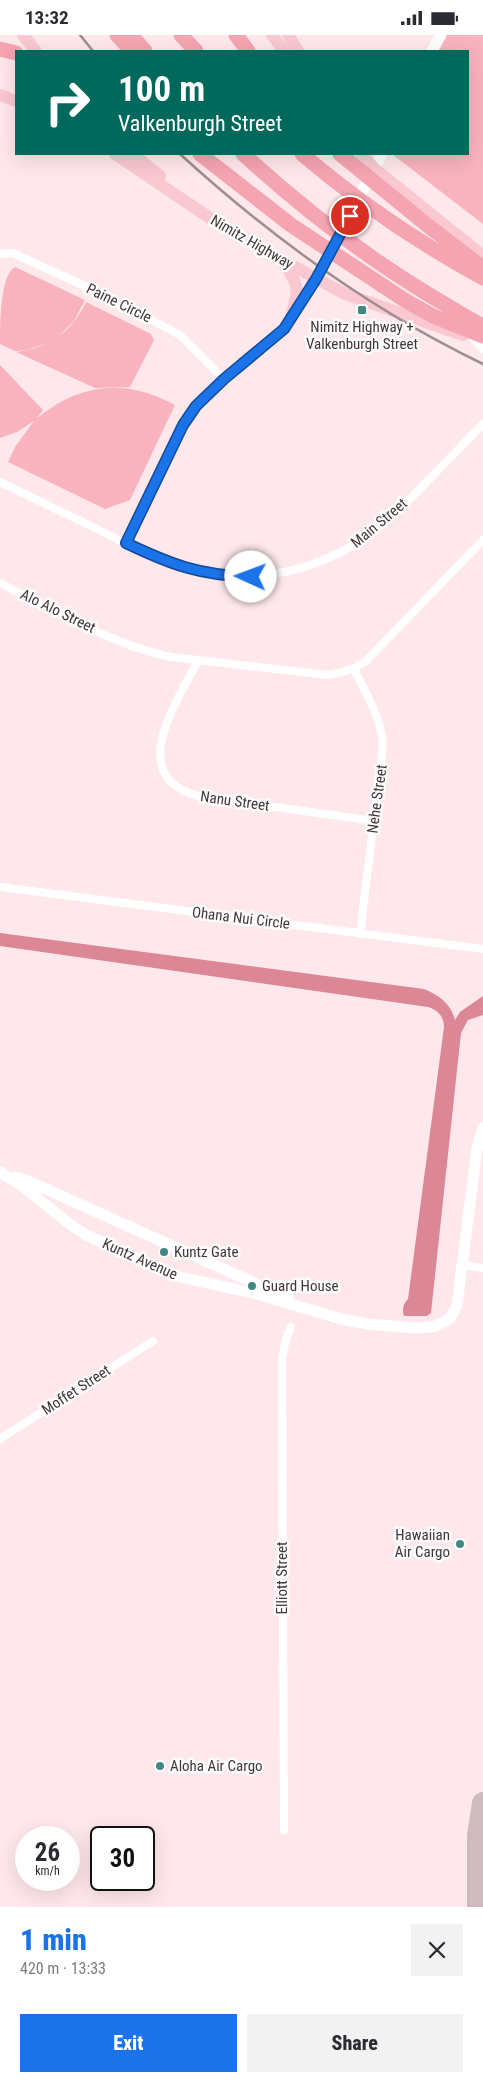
<!DOCTYPE html>
<meta charset="utf-8">
<style>
:root{--surface:#fff;--page:#f2f2f3;--text:#2b2b33;--muted:#7c7c81;--accent:#1a73e8}
body{margin:0;font-family:"Roboto Condensed",sans-serif;background:var(--page);color:var(--text);height:100vh;display:flex;flex-direction:column;font-size:19px;white-space:nowrap}
*{box-sizing:border-box;margin:0}
p{font-size:16px;color:var(--muted)}
.icon{flex:none;width:28px;height:28px;fill:none;stroke:currentColor;stroke-width:2;stroke-linecap:round;stroke-linejoin:round}
.map{position:relative;height:1872px;overflow:hidden}
.details{display:flex;flex-direction:column;background:var(--surface);flex:1}
.details>*{flex:none}
.guide{position:absolute;left:15px;top:15px;width:454px;height:105px;border-radius:0px;box-shadow:0 5px 20px #0002;background:#00695c;color:#fff;overflow:hidden}
.speed{position:absolute;left:15px;top:1791px;display:flex;gap:10px;font-size:25px;font-weight:700;text-align:center}
.speed>*{display:grid;place-content:center;width:65px;height:65px;border-radius:50%;background:var(--surface);box-shadow:0 5px 20px #0002;line-height:1}
.speed small{font-size:12px;font-weight:400}
.speed .limit{border:2px solid #111;border-radius:8px;background:#fff;color:#111}
.pin{position:absolute;display:grid;place-items:center;width:42px;height:42px;color:#fff;margin:-21px;border:2px solid #fff;border-radius:50%;box-shadow:0 1px 5px #0007}
.me{position:absolute;width:55px;margin:-28px;rotate:272deg;stroke-linejoin:round;filter:drop-shadow(0 0 4px #0008)}
.turn{display:flex;align-items:center;gap:18px;height:105px;padding:0 20px;font-size:22px}
.turn .icon{width:65px;height:65px;stroke-width:2.5}
.turn b{display:block;font-size:35px;line-height:42px}
.round{display:grid;place-items:center;flex:none;width:52px;height:52px;border-radius:0px;background:var(--page)}
.overview{display:flex;align-items:center;justify-content:space-between;height:85px;padding:0 20px}
h1{font-size:30px;font-weight:800;line-height:38px;color:var(--accent)}
.button{display:flex;gap:10px;margin-top:auto;padding:10px 20px}
.button a{flex:1;height:58px;border-radius:0px;background:var(--accent);color:#fff;font-size:20px;font-weight:800;line-height:58px;text-align:center}
.button a+a{background:var(--page);color:var(--text)}
.status{display:flex;justify-content:space-between;align-items:center;height:35px;padding:0 25px;background:var(--surface);direction:ltr}
.status svg{height:14px;fill:currentColor}
.map>svg:first-child{display:block}
.green{fill:#f9b3be}
.water{fill:#db8795}
.lines{fill:none;stroke-linecap:round;stroke-linejoin:round}
.taxiway{stroke:#cfbabd;stroke-width:22}
.street{stroke:#fff;stroke-width:8}
.secondary{stroke:#fff;stroke-width:11}
.primary{stroke:#f9c8d0;stroke-width:12}
.highway{stroke:#f5a4b1;stroke-width:15}
.rail{stroke:#9f8d8f;stroke-width:2.5}
.route-casing{stroke:#114b97;stroke-width:12}
.route{stroke:#1a73e8;stroke-width:9}
.poi-dot{fill:#418883;stroke:#fcfcfc;stroke-width:2}
.labels{text-anchor:middle;dominant-baseline:central;stroke-width:5;stroke-linejoin:round;paint-order:stroke}
.street-label{font-size:15px;fill:#443638;stroke:#fcfcfc}
.poi-label{font-size:15px;fill:#443638;stroke:#fcfcfc;text-anchor:start}
</style>
<div class="status"><b>13:32</b><svg viewBox="0 0 49 12"><path d="M0 12V9h3v3zM5 12V6h3v6zM10 12V3h3v9zM15 12V0h3v12zM26 1h20v11H26zM47 4h2v5h-2z"/></svg></div>
<div class="map">
<svg width="483" height="1872" viewBox="0 0 483 1872">
<rect width="100%" height="100%" fill="#ffe8eb"/>
<!-- green -->
<path class="green" d="M440,0H483V189L392,119H468V16H432Z
M15,232L85,265L74,286L58,302L48,308L27,315L15,316L0,309C0,289 0,240 15,232Z
M86,267L151,299L154,305L130,352L95,353L16,317C49,313 72,297 86,267Z
M0,330L43,375L37,383C81,348 125,343 175,370L130,465L105,474L8,427L15,412L34,386L17,397L0,403Z"/>
<!-- water -->
<path class="water" d="M0,898L424,954C439,960 451,969 455,985L460,977L483,961V980L468,985L461,998L431,1278L427,1281H404C402,1274 403,1269 408,1264L444,992C444,982 438,975 428,972L0,911Z"/>
<g class="lines">
<!-- taxiway -->
<path class="taxiway" d="M478,1872V1801L483,1768"/>
<!-- street -->
<path class="street" d="M0,219L13,218L104,260L180,300L224,344
M473,304L483,314
M0,447C33,463 66,479 99,495C129,510 160,527 193,536C256,551 324,535 375,495C413,464 448,424 483,389
M126,508L183,391L195,371L224,344L284,294L316,244
M0,548C55,575 112,610 171,622L327,640C342,638 353,635 365,627L483,505
M198,625C178,666 124,741 198,761L374,786
M354,634C366,659 381,682 383,710L360,899
M0,852L483,914
M463,1230L483,1233
M0,1404L153,1306
M284,1795L282,1325L285,1308L291,1292"/>
<!-- secondary -->
<path class="secondary" d="M432,16L441,0
M316,244L382,119
M0,1137L22,1151L71,1190L86,1200L180,1242L257,1259L341,1284L368,1289L415,1293L433,1292L446,1286L451,1282L457,1270L477,1113L483,1093
M15,1142L28,1146L288,1263"/>
<!-- primary -->
<path class="primary" d="M23,0L36,16
M272,0L284,16
M288,0L298,16
M0,60L16,66
M115,119L213,185L282,225L345,259L463,300
M133,119L160,141
M361,119L375,134L483,221
M283,227C302,254 298,255 290,285"/>
<!-- highway -->
<path class="highway" d="M117,0L132,16
M131,0L145,16
M181,0L196,16
M236,0L248,16
M0,14L16,18
M200,119L291,190L406,266L433,281L483,301
M243,119C302,173 367,223 436,264C452,273 467,283 483,291
M302,119C357,166 419,208 483,243
M340,119L427,190L483,233"/>
<!-- rail -->
<path class="rail" d="M80,0L93,16
M180,119C272,203 371,275 483,329"/>
</g>
<g class="lines">
<!-- route casing -->
<g class="route-casing">
<path id="route" d="M251,542C199,540 172,530 126,508L183,390L196,371L224,344L284,294L316,244L350,181"/>
</g>
<!-- route -->
<use href="#route" class="route"/>
</g>
<!-- markers -->
<g class="poi-dot">
<rect x="357" y="270" width="10" height="10" rx="2.5"/>
<circle cx="164" cy="1217" r="5"/>
<circle cx="252" cy="1251" r="5"/>
<circle cx="460" cy="1509" r="5"/>
<circle cx="160" cy="1731" r="5"/>
</g>
<g class="labels">
<!-- street labels -->
<g class="street-label">
<text transform="translate(252 207) rotate(30)">Nimitz Highway</text>
<text transform="translate(119 268) rotate(26)">Paine Circle</text>
<text transform="translate(379 488) rotate(-40)">Main Street</text>
<text transform="translate(58 576) rotate(26)">Alo Alo Street</text>
<text transform="translate(377 764) rotate(-82)">Nehe Street</text>
<text transform="translate(235 766) rotate(8)">Nanu Street</text>
<text transform="translate(241 883) rotate(7)">Ohana Nui Circle</text>
<text transform="translate(140 1224) rotate(24)">Kuntz Avenue</text>
<text transform="translate(76 1355) rotate(-33)">Moffet Street</text>
<text transform="translate(282 1543) rotate(-90)">Elliott Street</text>
</g>
<!-- poi labels -->
<g class="poi-label">
<text x="362" y="292" text-anchor="middle">Nimitz Highway +<tspan x="362" dy="17">Valkenburgh Street</tspan></text>
<text x="174" y="1217">Kuntz Gate</text>
<text x="262" y="1251">Guard House</text>
<text x="450" y="1500" text-anchor="end">Hawaiian<tspan x="450" dy="17">Air Cargo</tspan></text>
<text x="170" y="1731">Aloha Air Cargo</text>
</g>
</g>
</svg>
<div class="speed"><div>26<small>km/h</small></div><div class="limit">30</div></div>
<div class="pin" style="left:350px;top:181px;background:#d93025"><svg class="icon" aria-label="arrive" viewBox="0 0 24 24"><path d="M6 21V4h12l-3 4 3 4H6"/></svg></div>
<svg class="me" style="left:251px;top:542px" viewBox="-20 -20 40 40"><circle r="19" fill="#fff"/><path d="M0-13L10 11 0 6-10 11z" fill="#1a73e8"/></svg>
<div class="guide">
<div class="turn"><svg class="icon" aria-label="right" viewBox="0 0 24 24"><path d="M7 20v-9h11M14 6l5 5-5 5"/></svg><div><b>100 m</b>Valkenburgh Street</div></div>
</div>
</div>
<section class="details">
<div class="overview"><div><h1>1 min</h1><p>420 m · 13:33</p></div><a class="round"><svg class="icon" aria-label="close" viewBox="0 0 24 24"><path d="M6 6l12 12M18 6L6 18"/></svg></a></div>
<div class="button"><a>Exit</a><a>Share</a></div>
</section>
